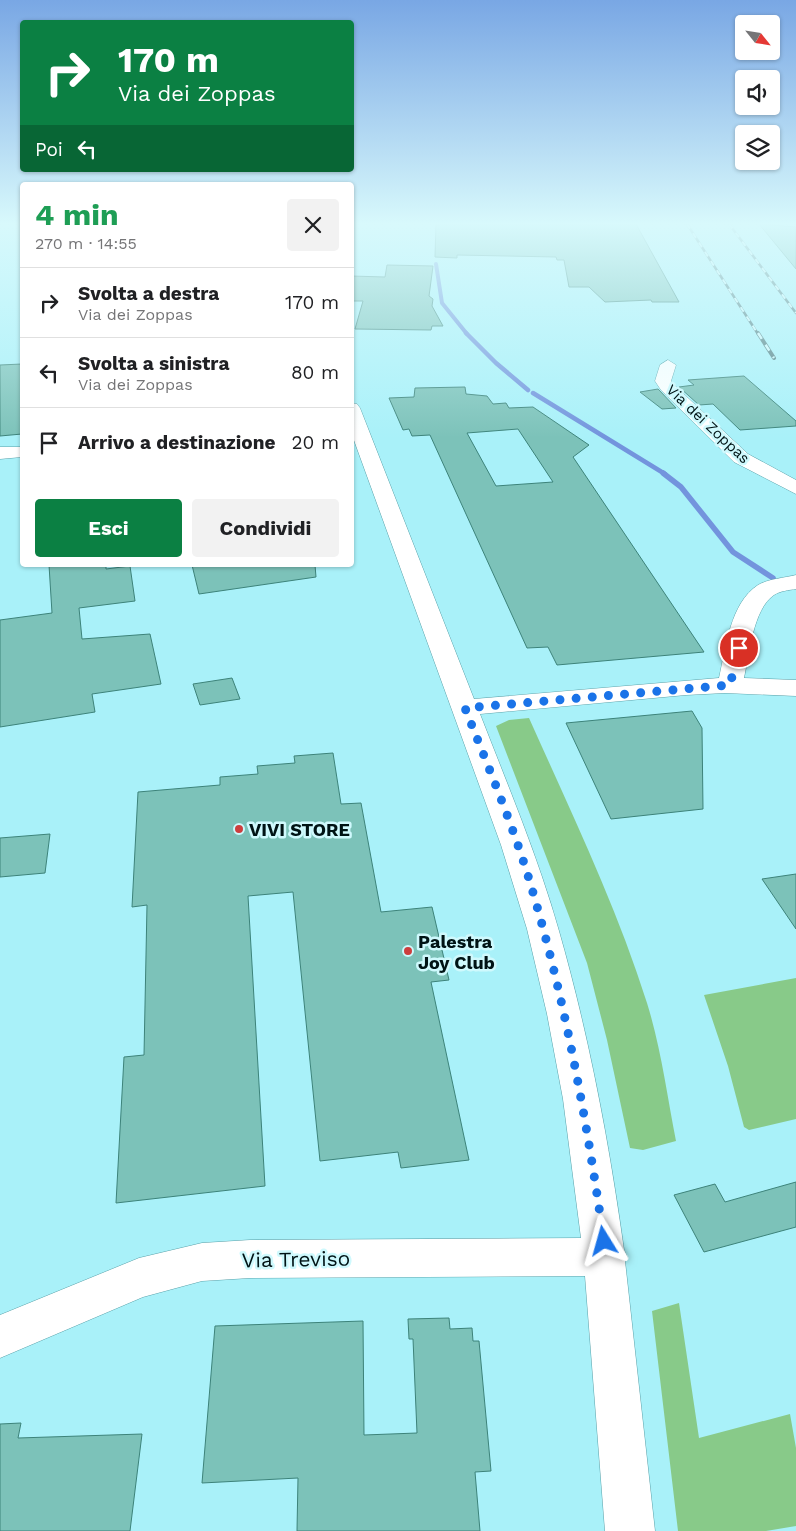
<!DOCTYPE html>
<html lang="it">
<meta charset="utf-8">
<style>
:root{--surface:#fff;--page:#f2f2f2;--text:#202124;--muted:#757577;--line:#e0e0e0;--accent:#0b8043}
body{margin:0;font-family:"Work Sans",sans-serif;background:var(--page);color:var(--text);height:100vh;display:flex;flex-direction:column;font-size:19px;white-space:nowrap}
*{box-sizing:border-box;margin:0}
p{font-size:16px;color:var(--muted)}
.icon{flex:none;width:28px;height:28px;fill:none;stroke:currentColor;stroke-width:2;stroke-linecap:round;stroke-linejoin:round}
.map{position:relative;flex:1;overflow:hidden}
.drawer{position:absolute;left:20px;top:182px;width:334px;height:385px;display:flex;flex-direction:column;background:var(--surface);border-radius:5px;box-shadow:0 1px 4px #0004}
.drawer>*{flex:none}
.banner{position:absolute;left:20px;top:20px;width:334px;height:152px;border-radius:5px;box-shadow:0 1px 4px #0004;background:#0b8043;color:#fff;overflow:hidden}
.needle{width:32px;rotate:120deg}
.buttons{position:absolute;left:735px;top:15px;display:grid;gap:10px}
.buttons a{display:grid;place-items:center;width:45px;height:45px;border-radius:5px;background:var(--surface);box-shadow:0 1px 4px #0004;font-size:25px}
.pin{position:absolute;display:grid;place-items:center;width:42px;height:42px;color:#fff;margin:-21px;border:2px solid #fff;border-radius:50%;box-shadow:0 1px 5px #0007}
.me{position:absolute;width:55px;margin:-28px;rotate:352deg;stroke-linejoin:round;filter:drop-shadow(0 0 4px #0008)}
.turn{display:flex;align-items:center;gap:18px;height:105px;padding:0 15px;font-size:22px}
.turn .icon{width:65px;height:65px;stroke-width:2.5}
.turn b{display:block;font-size:35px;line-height:42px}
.then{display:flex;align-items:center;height:48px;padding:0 15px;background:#0003;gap:10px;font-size:19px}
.round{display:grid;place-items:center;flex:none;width:52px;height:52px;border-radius:5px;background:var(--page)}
.summary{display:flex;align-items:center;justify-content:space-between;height:85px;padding:0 15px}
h1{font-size:30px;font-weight:700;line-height:38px;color:#1e9e55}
.button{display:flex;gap:10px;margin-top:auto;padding:10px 15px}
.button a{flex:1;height:58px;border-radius:5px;background:var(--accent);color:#fff;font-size:20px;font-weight:700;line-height:58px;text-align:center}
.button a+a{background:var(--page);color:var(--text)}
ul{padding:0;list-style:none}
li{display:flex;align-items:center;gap:15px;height:70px;padding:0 15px;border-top:1px solid var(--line)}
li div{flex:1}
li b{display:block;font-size:19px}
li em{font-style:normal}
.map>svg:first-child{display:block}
.green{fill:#88ca89}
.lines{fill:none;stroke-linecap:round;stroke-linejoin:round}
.stream-far2{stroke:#7394dd;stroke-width:4}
.stream-far1{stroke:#7394dd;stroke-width:4.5}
.stream{stroke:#7394dd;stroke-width:5.5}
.building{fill:#7cc2b9;stroke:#3d837a;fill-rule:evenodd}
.minor-casing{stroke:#5aa1a9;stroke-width:1}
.minor{fill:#fff;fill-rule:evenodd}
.rail-far1-casing{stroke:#507c81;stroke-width:2.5}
.rail-casing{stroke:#507c81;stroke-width:4}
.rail-far1{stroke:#cff9fd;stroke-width:2;stroke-dasharray:5.5;stroke-linecap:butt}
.rail{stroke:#cff9fd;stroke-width:2.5;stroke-dasharray:7;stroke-linecap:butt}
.route{stroke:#1a73e8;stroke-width:9;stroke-dasharray:0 16.2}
.poi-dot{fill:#cd3e3e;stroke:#cff9fd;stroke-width:2}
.labels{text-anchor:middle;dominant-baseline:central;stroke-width:5;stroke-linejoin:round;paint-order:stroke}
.far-street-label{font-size:15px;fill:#001315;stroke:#cff9fd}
.poi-label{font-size:18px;font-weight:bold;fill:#001315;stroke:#cff9fd;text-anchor:start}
.near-street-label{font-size:21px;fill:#001315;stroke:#cff9fd}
</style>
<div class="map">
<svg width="796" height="1531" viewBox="0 0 796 1531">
<rect width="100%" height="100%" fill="#a9f1f9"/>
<!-- green -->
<path class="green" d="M529,718C571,812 616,905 647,1003C661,1048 667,1095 676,1141L643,1150L630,1148L607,1040L587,963L496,726L509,720Z
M796,978V1119L749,1130L744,1127L728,1066L704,995Z
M679,1303L699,1438L790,1414L796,1448V1526L766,1531H678L652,1311Z"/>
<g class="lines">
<!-- stream-far2 -->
<path class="stream-far2" d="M436,264L442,303L467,334"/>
<!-- stream-far1 -->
<path class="stream-far1" d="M466,333L496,363L528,390
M533,393L665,474"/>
<!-- stream -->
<path class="stream" d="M663,473L681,487L733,552L773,578"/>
</g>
<!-- building -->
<path class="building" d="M436,224H636L679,302H652L651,300L605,302L589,287H569L564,260H557L556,257L457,255V258L435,257Z
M759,224L796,227V269Z
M387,265L433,266L429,296L433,299L432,306L443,326H432L431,330L355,329L363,301H351V276L385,277Z
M22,364V434L0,436V365Z
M744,376L796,421V426L740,430L713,404L699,405L679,387L694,385L688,380Z
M465,387L466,394L487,396L493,404L506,403L509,408L533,407L589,445L573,457L704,652L557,665L548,647L527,648L430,435L412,436L409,429L403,430L389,398L414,397L415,388ZM518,429L553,482L496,486L467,433Z
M658,389L660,391L676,408L662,409L640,392Z
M49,565H106V569L130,566L135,601L79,608L82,639L150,634L161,684L92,694L95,712L0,727V620L52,613Z
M192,565H315L316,577L199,594Z
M232,678L240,699L200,705L193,684Z
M692,711L702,728L703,809L611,819L566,723Z
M333,753L341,804L361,803L381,912L432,907L449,980L431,982L469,1160L401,1168L398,1152L320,1161L293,892L248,896L265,1186L116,1203L124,1057L144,1055L147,905L132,907L138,792L220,785V777L258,774L257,766L295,763L294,756Z
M50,834L45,873L0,877V838Z
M796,874V929L762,879Z
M796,1182V1227L704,1252L674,1195L715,1184L725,1202Z
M449,1318L450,1329L472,1328L473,1341H479L491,1471L475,1472L480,1531H297L298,1478L202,1483L215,1326L363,1321L364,1435L417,1433L413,1339H409L408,1319Z
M21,1423L18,1438L142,1434L130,1531H0V1424Z"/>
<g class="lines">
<!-- minor casing -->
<g class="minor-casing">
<path id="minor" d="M668,360L676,365L671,381L673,384L748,454L796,480V494L734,462L661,390L655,381L660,365Z
M351,403L357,404L360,408L474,699L719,678C726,648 730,603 758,585C768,579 784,578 796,575V589C789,590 780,591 774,595C753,609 749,655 744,678L796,680V696L725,693L686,695L480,714C508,786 538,857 559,931C589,1036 609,1142 624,1250L627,1257L625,1261L655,1531H605L585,1276L250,1278L202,1281L143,1297L0,1358V1315L139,1258L202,1243L250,1240L581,1238L563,1099L547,1014L527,929L501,845L351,432Z
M0,447H22V457L0,459Z"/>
</g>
<!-- minor -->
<use href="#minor" class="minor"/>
<!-- rail-far1 casing -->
<g class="rail-far1-casing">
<path id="rail-far1" d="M687,224L758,334
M729,224L796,313"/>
</g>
<!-- rail casing -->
<g class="rail-casing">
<path id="rail" d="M758,333L774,358"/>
</g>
<!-- rail-far1 -->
<use href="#rail-far1" class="rail-far1"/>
<!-- rail -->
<use href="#rail" class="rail"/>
</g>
<!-- sky -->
<linearGradient id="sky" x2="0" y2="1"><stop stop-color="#79a7e4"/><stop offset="0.51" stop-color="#d8f9fc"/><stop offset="1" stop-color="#d8f9fc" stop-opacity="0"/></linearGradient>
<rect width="796" height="438" fill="url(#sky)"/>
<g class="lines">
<!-- route -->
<path class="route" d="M604,1241C587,1124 567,1009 534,896C516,832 489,769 465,708L730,685L739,648"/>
</g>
<!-- markers -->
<g class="poi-dot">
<circle cx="239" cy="829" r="5"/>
<circle cx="408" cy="951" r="5"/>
</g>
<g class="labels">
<!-- far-street labels -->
<g class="far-street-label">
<text transform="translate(708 424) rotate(43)">Via dei Zoppas</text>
</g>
<!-- poi labels -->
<g class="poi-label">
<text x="249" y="829">VIVI STORE</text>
<text x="418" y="941">Palestra<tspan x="418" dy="21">Joy Club</tspan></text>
</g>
<!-- near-street labels -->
<g class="near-street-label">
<text transform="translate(296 1259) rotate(-1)">Via Treviso</text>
</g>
</g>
</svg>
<div class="buttons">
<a><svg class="needle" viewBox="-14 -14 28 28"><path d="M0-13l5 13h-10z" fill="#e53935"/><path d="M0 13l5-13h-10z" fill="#757577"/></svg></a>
<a><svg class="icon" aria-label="sound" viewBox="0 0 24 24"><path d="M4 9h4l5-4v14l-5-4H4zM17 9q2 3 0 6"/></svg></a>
<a><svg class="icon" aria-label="layers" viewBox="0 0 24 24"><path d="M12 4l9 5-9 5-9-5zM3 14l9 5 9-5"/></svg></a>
</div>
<div class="pin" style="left:739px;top:648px;background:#d93025"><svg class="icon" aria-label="arrive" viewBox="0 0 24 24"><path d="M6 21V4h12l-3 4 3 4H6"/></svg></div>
<svg class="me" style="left:604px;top:1241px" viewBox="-20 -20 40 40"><path d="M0-17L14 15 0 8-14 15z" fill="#1a73e8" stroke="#fff" stroke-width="4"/></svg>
<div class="banner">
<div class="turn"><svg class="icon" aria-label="right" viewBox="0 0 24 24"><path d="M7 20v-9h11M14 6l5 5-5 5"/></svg><div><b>170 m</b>Via dei Zoppas</div></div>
<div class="then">Poi<svg class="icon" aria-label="left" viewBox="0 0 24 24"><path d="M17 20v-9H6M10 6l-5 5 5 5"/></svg></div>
</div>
<section class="drawer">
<div class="summary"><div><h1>4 min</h1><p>270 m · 14:55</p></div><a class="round"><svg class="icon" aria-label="close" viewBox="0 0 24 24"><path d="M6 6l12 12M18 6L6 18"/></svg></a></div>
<ul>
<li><svg class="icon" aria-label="right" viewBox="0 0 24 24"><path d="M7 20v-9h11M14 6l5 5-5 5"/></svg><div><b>Svolta a destra</b><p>Via dei Zoppas</p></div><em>170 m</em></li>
<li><svg class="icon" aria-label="left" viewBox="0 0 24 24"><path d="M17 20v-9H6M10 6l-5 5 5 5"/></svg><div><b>Svolta a sinistra</b><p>Via dei Zoppas</p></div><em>80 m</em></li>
<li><svg class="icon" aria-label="arrive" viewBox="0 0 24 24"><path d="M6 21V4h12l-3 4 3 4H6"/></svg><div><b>Arrivo a destinazione</b></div><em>20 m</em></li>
</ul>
<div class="button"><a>Esci</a><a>Condividi</a></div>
</section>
</div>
